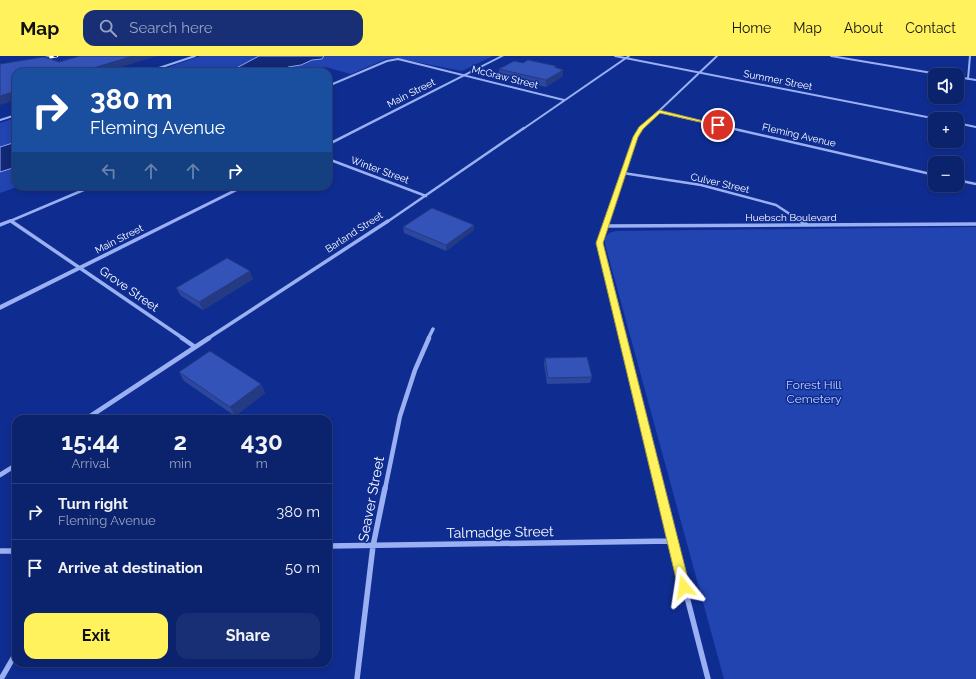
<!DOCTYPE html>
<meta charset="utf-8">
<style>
:root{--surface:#0b226d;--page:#192f75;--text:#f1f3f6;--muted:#9aa4c2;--line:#2b3f80;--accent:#fff25d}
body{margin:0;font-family:Raleway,sans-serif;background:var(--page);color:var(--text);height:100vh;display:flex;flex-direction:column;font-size:15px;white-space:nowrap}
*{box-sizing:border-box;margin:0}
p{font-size:13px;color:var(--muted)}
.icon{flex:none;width:22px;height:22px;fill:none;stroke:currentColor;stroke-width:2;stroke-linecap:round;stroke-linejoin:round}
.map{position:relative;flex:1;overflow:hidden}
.drawer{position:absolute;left:12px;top:359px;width:320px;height:252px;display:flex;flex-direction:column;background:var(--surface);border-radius:12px;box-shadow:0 2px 6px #0003,0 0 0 1px var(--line)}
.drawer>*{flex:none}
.guide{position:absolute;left:12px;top:12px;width:320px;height:122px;border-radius:12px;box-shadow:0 2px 6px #0003,0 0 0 1px var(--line);background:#1a4fa0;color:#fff;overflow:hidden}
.buttons{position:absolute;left:928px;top:12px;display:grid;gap:8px}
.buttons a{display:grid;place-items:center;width:36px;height:36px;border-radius:8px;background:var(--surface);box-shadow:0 2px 6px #0003,0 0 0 1px var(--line);font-size:20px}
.pin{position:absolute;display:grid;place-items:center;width:34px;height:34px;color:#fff;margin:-17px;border:2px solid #fff;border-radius:50%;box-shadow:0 1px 4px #0007}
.me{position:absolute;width:44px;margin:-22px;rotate:345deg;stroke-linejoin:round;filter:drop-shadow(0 0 3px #0008)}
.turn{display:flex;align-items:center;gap:14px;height:84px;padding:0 12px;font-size:18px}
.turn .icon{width:52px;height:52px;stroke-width:2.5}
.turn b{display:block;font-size:28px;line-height:34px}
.lanes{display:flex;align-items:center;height:38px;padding:0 12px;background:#0003;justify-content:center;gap:20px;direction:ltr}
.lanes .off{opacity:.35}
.eta{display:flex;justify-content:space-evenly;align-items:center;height:68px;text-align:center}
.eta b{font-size:24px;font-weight:700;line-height:28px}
.cta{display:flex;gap:8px;margin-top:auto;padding:8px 12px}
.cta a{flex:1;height:46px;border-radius:12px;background:var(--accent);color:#111;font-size:16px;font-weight:700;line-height:46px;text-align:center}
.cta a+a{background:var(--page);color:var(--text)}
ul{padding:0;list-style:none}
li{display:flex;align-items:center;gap:12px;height:56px;padding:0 12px;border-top:1px solid var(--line)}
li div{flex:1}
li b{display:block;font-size:15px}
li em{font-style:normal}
header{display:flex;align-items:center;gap:24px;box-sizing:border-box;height:56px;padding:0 20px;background:var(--accent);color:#111}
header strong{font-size:19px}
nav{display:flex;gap:22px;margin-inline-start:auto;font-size:14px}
.search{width:280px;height:36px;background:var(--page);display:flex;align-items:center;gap:10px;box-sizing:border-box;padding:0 14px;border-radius:12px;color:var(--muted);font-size:15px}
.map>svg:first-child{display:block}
.green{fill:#2144b1}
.water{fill:#122875;stroke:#8ba7f7}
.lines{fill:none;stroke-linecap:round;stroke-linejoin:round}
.minor-far4{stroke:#9ab0f3;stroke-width:2}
.minor-far3{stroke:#9ab0f3;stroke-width:2.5}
.minor-far2{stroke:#9ab0f3;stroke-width:3.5}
.minor-far1{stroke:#9ab0f3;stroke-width:4.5}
.minor{stroke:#9ab0f3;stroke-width:5.5}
.tertiary{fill:#9ab0f3;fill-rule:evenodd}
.rail-casing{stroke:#fff;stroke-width:2.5}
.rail{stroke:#0f2d91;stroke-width:1.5;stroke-dasharray:4.5;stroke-linecap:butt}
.wall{fill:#2d479f}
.shaded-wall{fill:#243a82}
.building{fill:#3453b9;stroke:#243a82}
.route{fill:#fff25d;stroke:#a69d3c}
.labels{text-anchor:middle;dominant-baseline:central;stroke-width:3;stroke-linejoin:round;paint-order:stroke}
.far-street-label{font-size:10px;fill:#fff;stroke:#0f2d91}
.street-label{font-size:12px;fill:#fff;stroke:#0f2d91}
.park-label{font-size:12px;fill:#c2d1fe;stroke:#0f2d91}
.near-street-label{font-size:14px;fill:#fff;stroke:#0f2d91}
</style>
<header>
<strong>Map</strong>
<div class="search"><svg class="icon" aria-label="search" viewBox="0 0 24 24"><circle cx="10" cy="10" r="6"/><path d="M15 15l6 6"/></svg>Search here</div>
<nav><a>Home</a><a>Map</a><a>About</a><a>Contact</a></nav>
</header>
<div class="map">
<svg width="976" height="623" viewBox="0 0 976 623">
<rect width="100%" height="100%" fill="#0f2d91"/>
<!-- green -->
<path class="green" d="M201,0H259L229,16H154Z
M324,0H493L462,15L396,2L386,3L351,18L325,11L312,16H284L288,11L301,9L312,4L322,3Z
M16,62V86L0,91V67Z
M16,111V130H20L0,137V116Z
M976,171V623H724L605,188C604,179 609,176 616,175Z"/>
<!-- water -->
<path class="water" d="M259,0H324L322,3L312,4L301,9L288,11L284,16H229Z
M16,86V111L0,116V91Z"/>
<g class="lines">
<!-- minor-far4 -->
<path class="minor-far4" d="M615,0L937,63
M831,0L944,19
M147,16L195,0
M957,21L976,24
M968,23L970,0
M328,30L387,5L398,3L564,44
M659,56L734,73
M0,64L16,59
M957,67L976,71
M523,73L629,0
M640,73L717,0"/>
<!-- minor-far3 -->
<path class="minor-far3" d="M730,72L935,119
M328,103L426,140
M623,117L701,129L776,149L802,166
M957,124L976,128
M8,166L93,130
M387,166L524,72
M606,166L636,81L641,72"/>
<!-- minor-far2 -->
<path class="minor-far2" d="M11,165L184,283
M607,165L599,187L623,283
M801,165L806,168
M0,169L10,165
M605,170L976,168
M207,283L388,165
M428,283L433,273"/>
<!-- minor-far1 -->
<path class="minor-far1" d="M182,282L195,291
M622,282L659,433
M86,363L209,282
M0,419L16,409
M385,433L400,360L415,314L429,282"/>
<!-- minor -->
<path class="minor" d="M659,432L708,623
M328,490L672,485
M0,495H16
M1,623L16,597
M357,623L373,490L385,432"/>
<!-- tertiary -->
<path class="tertiary" d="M500,0H504L328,90V87Z
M241,130H247L0,254V249Z"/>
<!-- rail casing -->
<g class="rail-casing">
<path id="rail" d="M36,4L57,0"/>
</g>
<!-- rail -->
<use href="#rail" class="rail"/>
</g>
<!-- wall -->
<path class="wall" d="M523,7L556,10V12L563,14V20L546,31L499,20V13Z
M403,171L474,174L446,195L404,177Z
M253,223L203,254L181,240L176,232Z
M545,302L592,321L590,327L547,328L544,308Z
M179,316L261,328L265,337L235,360L184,325Z"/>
<!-- shaded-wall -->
<path class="shaded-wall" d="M133,0H157L105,16H80Z
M563,14V20L546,31V24Z
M16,35V44L0,49V40Z
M474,169V174L446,195V189Z
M250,215L253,223L203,254L199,246Z
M261,328L265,337L235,360L230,351Z"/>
<!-- building -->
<path class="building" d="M80,0H133L80,16H16V35L0,40V8L44,1L59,6Z
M528,4L556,10L554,11L563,14L546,24L499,13L514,5L523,7Z
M432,152L474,169L446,189L403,171Z
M227,202L250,215L199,246L176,232Z
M210,295L261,328L230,351L179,316Z
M587,301L592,321L548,322L545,302Z"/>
<!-- route -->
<path class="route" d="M659,54L720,69L718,70L660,57L643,73L638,81L603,187L690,531L688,536L684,537L679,536L678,531L596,187L633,81L639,71Z"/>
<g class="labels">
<!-- far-street labels -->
<g class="far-street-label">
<text transform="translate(505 21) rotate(14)">McGraw Street</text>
<text transform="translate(778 24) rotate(11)">Summer Street</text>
<text transform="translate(411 37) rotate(-27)">Main Street</text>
<text transform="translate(799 79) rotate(13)">Fleming Avenue</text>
<text transform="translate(380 114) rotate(20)">Winter Street</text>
<text transform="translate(720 127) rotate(13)">Culver Street</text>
<text x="791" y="161">Huebsch Boulevard</text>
<text transform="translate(354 176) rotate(-33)">Barland Street</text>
<text transform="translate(119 183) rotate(-27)">Main Street</text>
</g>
<!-- street labels -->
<g class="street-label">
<text transform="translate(129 233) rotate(35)">Grove Street</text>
</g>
<!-- park labels -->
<g class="park-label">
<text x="814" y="329">Forest Hill<tspan x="814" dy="14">Cemetery</tspan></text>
</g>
<!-- near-street labels -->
<g class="near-street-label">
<text transform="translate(371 443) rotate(-79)">Seaver Street</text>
<text transform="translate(500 476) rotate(-1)">Talmadge Street</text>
</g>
</g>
</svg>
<div class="buttons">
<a><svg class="icon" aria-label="sound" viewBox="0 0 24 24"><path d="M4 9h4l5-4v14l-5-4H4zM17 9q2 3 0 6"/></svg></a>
<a>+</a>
<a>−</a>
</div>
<div class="pin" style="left:718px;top:69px;background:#d93025"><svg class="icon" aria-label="arrive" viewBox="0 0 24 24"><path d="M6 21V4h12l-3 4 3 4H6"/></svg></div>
<svg class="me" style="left:684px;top:531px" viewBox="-20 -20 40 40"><path d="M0-17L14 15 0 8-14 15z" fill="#fff25d" stroke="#fff" stroke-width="4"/></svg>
<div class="guide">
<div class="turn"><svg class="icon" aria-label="right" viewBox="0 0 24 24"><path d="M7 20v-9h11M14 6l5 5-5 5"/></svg><div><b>380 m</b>Fleming Avenue</div></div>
<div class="lanes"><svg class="icon off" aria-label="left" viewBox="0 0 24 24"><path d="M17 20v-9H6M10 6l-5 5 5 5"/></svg><svg class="icon off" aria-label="ahead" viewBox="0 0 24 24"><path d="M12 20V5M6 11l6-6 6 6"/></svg><svg class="icon off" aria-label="ahead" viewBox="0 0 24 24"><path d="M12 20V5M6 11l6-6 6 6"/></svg><svg class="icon" aria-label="right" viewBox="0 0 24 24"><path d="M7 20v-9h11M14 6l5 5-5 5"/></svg></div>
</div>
<section class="drawer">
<div class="eta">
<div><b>15:44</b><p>Arrival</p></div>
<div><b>2</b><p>min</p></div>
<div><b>430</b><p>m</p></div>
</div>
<ul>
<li><svg class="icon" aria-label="right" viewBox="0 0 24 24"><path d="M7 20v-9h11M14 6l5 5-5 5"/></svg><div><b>Turn right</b><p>Fleming Avenue</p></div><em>380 m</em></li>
<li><svg class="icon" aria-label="arrive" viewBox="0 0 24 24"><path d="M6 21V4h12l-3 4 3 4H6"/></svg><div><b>Arrive at destination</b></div><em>50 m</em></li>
</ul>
<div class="cta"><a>Exit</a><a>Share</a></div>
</section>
</div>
